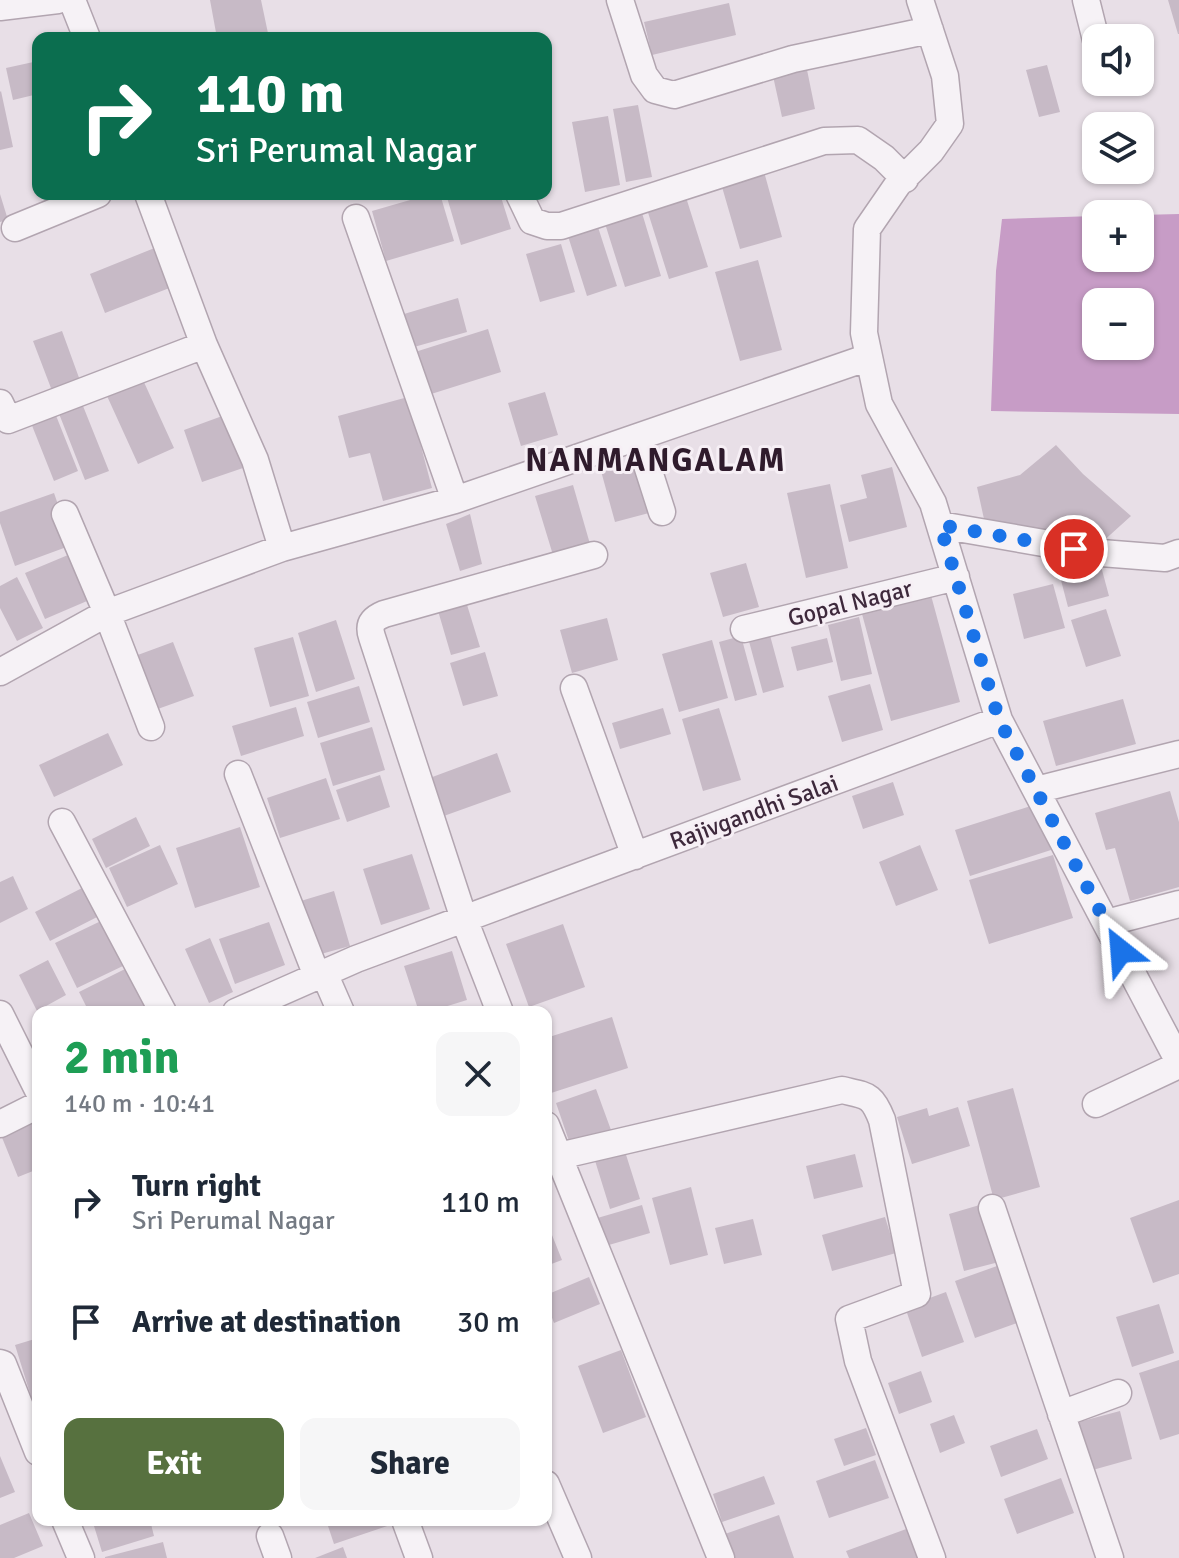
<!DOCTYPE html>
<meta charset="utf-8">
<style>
:root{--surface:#fff;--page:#f6f6f7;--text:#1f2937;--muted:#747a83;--accent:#57713f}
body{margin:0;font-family:Signika,sans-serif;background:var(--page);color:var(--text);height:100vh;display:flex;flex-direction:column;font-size:30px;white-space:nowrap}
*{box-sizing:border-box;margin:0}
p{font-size:26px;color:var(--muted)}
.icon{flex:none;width:44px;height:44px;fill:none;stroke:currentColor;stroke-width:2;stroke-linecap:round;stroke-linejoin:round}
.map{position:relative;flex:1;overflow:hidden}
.details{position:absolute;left:32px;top:1006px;width:520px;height:520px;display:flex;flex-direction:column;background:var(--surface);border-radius:16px;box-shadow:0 2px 6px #0004}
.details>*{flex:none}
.banner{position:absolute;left:32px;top:32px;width:520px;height:168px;border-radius:16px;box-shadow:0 2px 6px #0004;background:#0b6e4f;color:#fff;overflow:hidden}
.buttons{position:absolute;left:1082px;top:24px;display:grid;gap:16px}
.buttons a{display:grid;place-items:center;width:72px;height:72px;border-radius:16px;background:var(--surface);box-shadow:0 2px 6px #0004;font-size:40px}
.pin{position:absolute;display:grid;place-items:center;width:68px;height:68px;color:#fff;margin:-34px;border:4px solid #fff;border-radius:50%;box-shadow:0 2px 8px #0007}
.me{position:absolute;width:88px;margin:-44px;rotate:332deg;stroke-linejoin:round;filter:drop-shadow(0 0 6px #0008)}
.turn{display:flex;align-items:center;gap:28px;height:168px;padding:0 32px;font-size:36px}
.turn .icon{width:104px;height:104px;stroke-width:2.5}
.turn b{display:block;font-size:56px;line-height:68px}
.round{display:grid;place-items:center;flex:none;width:84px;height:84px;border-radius:16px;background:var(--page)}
.headline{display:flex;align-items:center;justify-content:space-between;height:136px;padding:0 32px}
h1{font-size:48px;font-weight:700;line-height:60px;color:#1e9e55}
.primary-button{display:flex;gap:16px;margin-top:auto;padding:16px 32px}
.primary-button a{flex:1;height:92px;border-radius:16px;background:var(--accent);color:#fff;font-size:32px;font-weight:700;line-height:92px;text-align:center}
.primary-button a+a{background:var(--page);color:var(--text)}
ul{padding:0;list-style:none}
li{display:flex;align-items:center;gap:24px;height:120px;padding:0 32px}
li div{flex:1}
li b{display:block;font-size:30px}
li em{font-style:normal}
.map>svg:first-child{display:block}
.water{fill:#c79cc6;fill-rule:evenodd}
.building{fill:#c7bac6}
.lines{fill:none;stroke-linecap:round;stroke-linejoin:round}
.minor-casing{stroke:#b2a5b0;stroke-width:29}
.minor{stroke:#f6f2f6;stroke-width:26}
.route{stroke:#1a73e8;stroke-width:14;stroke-dasharray:0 25.2}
.labels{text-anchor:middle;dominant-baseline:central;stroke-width:6;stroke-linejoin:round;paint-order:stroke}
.street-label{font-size:24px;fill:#3e293c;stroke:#f6eff5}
.district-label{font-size:32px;font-weight:bold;letter-spacing:2px;fill:#2f1b2c;stroke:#f6eff5}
</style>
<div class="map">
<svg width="1179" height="1558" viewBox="0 0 1179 1558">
<rect width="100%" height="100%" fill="#e8dfe7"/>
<!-- water -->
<path class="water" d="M1179,214V414L991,411L996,271L1002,219L1095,216L1096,258H1140V215ZM1096,302H1140V346H1096Z"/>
<!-- building -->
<path class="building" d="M210,0H261L269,38H217Z
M1168,0H1179V34H1178Z
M729,3L736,35L652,55L644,22Z
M805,60L815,109L782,117L771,67Z
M38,61V94L13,100L6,68Z
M1047,65L1060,112L1039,117L1026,70Z
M1,91L13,147L0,150V92Z
M638,105L652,177L626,182L613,109Z
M608,116L620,185L585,192L572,122Z
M763,168L782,237L740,249L720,180Z
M684,191L708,267L669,279L645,203Z
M0,194L8,220L0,222Z
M431,194H440L454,241L386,261L372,211Z
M446,194H500L511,229L461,245Z
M639,203L661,276L625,287L602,214Z
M597,224L617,286L587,296L567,233Z
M561,244L575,292L540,302L526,254Z
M157,247L172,287L105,313L90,274Z
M758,260L782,350L740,361L715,272Z
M458,298L467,332L414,347L404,314Z
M488,329L501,372L428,395L415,352Z
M62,331L82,386L54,396L33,341Z
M143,380L174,448L138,464L107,396Z
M545,392L558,435L521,446L508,403Z
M79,396L109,471L85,480L56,406Z
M408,397L432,488L383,501L370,453L349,458L338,416Z
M55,413L78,471L54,481L31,423Z
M225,415L243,468L202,482L184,430Z
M1056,445L1083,474L1131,516L1100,544L984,519L977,487L1020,475Z
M635,461L649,513L615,522L601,471Z
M892,467L907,527L849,542L840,505L867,498L861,475Z
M830,484L848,568L806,578L787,493Z
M573,485L590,544L553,555L535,496Z
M54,493L72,545L15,566L0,523V512Z
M470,514L482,564L460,571L446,524Z
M68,555L87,601L45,619L25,573Z
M1098,555L1109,596L1068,607L1057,565Z
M746,563L759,607L723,617L710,573Z
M17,577L43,628L17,641L0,608V586Z
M1053,584L1065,628L1024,639L1013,594Z
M929,588L960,702L891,721L862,614L896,605Z
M464,595L480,647L451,655L436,604Z
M1106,609L1121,656L1086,667L1071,620Z
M859,617L872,674L841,681L828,625Z
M607,618L618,660L572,673L560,630Z
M336,620L355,679L316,692L298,633Z
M768,628L784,687L763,693L747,634Z
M741,636L757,695L735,701L719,642Z
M293,637L309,696L270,707L254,648Z
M827,638L833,662L797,671L791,647Z
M712,640L728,698L679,712L662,654Z
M173,642L194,696L155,710L135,656Z
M485,652L498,696L463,706L450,663Z
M870,684L883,730L842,742L828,696Z
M359,686L370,722L318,738L307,702Z
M1123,699L1136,744L1056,766L1043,721Z
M296,707L304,736L241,756L232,726Z
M663,708L671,734L620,749L612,723Z
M719,708L741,780L703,791L682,719Z
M372,727L385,770L333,786L320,743Z
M108,733L123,765L54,797L39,765Z
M497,753L511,792L441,817L427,779Z
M380,775L390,807L347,822L336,790Z
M326,778L340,819L280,838L267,798Z
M893,782L904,815L863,829L852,796Z
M1170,791L1179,822V887L1130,901L1115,848L1106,850L1095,813Z
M1037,804L1051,850L970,876L955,830Z
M136,817L150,846L106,868L92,839Z
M240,827L260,887L195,908L176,848Z
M160,845L178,884L127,907L109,868Z
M920,845L938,890L896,906L879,862Z
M412,854L430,909L381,925L363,869Z
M1053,855L1073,918L989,944L969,880Z
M13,876L28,909L0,923V882Z
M86,886L101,915L50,941L35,912Z
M334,891L350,946L310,957L294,903Z
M103,920L125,965L77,988L55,943Z
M269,922L285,965L235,984L219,939Z
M563,924L585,987L529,1007L506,944Z
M210,938L233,992L209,1003L185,949Z
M452,951L467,1000L428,1012H419L404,966Z
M48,960L66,995L37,1011L19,975Z
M127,968L149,1012H89L79,992Z
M612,1017L628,1068L548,1094L546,1089V1038Z
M1013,1088L1040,1187L994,1200L967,1101Z
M596,1089L611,1130L570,1144L556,1103Z
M958,1107L970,1146L912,1164L897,1117L927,1108L929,1116Z
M37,1121L38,1169L18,1177L1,1135Z
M622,1142L640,1199L610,1209L592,1151Z
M855,1154L863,1187L814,1199L806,1166Z
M691,1187L708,1255L670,1265L652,1198Z
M1179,1200V1274L1153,1283L1130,1218Z
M983,1204L999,1262L964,1271L949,1214Z
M642,1205L650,1233L602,1247L594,1219Z
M885,1217L896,1253L832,1271L822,1235Z
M753,1219L762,1255L724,1264L715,1228Z
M546,1220L562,1260L546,1266Z
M997,1266L1017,1323L975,1338L955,1281Z
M589,1277L600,1304L554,1323L546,1302V1295Z
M946,1292L964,1342L922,1357L905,1307Z
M1159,1304L1174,1353L1132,1367L1116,1317Z
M38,1338V1416H37L15,1345Z
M621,1350L646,1417L603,1433L578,1366Z
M1179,1360V1434L1160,1440L1139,1373Z
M921,1371L932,1402L899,1414L888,1383Z
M1120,1411L1132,1459L1089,1471L1075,1423Z
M954,1415L965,1443L940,1453L930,1424Z
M866,1428L876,1455L844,1466L834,1439Z
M1037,1429L1048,1459L1001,1477L990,1446Z
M0,1456L15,1492L0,1498Z
M875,1460L889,1498L829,1518L816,1481Z
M764,1476L775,1504L722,1522L713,1494Z
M1061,1478L1074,1513L1017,1534L1004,1499Z
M29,1513L43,1546L14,1558H0V1525Z
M779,1515L794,1558H733L725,1534Z
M113,1520H150L154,1536L102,1552L94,1526Z
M326,1520H398L399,1522L334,1544Z
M909,1528L920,1558H849L846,1551Z
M163,1542L167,1558H105V1557Z
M343,1547L347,1558H315Z"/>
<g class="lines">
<!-- minor casing -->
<g class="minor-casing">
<path id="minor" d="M72,0L87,38
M620,0L644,75L655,90L674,95L793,59L930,30
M920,0L945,76L950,124L931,151L898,184L867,229L864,333L879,404L933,503L999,720L1179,1062
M1086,0L1096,40
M0,7L58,0
M148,194L204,345L255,460L282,548
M519,194L532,221L547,226H561L824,141L858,140L884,158L905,179
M356,218L455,500
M15,228L98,194
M0,403L8,420L204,345
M638,437L662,512
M65,514L107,613L151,727
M940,525L1101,553L1165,558L1179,553
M744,629L956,577
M0,672L107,613L282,548L455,500L869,357
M574,688L635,856
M238,774L317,976
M1036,790L1179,754
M62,822L163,1012
M1106,923L1179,904
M324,973L341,1012
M236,1012L356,959L999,720
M500,1012L464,919L372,637C368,625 372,619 384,614L594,555
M0,1014L38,1090
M1096,1104L1179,1065
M0,1124L38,1105
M546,1125L721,1558
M559,1156L842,1090C867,1096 872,1094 882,1120L917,1294L849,1319L858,1361L932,1558
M992,1208L1110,1558
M0,1363L3,1364L38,1452
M1061,1414L1118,1393
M546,1484L578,1558
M65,1520L81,1558
M405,1520L419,1558
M270,1536L278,1558"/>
</g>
<!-- minor -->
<use href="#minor" class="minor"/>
</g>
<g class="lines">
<!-- route -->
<path class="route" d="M1074,549L940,525L999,720L1121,951"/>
</g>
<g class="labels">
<!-- street labels -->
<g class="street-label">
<text transform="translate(850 603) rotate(-14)">Gopal Nagar</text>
<text transform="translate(754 812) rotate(-20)">Rajivgandhi Salai</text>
</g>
<!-- district labels -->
<g class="district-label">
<text x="656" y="460">NANMANGALAM</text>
</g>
</g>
</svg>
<div class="buttons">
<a><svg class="icon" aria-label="sound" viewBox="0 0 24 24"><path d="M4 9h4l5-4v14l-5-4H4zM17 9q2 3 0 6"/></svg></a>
<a><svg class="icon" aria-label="layers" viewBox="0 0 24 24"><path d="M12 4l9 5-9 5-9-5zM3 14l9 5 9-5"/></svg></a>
<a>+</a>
<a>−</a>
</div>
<div class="pin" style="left:1074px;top:549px;background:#d93025"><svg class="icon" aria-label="arrive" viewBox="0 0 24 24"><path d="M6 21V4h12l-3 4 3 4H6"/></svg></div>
<svg class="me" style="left:1121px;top:951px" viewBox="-20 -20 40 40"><path d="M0-17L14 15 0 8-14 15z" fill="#1a73e8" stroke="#fff" stroke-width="4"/></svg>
<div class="banner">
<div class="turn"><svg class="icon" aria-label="right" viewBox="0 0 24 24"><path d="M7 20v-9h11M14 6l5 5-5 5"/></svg><div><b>110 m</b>Sri Perumal Nagar</div></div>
</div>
<section class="details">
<div class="headline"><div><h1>2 min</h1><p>140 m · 10:41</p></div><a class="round"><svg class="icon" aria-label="close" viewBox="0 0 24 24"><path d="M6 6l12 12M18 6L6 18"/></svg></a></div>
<ul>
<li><svg class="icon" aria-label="right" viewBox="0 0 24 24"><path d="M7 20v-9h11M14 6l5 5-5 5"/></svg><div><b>Turn right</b><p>Sri Perumal Nagar</p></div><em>110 m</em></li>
<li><svg class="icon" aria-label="arrive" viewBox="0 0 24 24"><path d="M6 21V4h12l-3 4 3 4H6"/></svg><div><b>Arrive at destination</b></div><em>30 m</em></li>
</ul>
<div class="primary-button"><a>Exit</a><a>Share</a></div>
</section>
</div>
